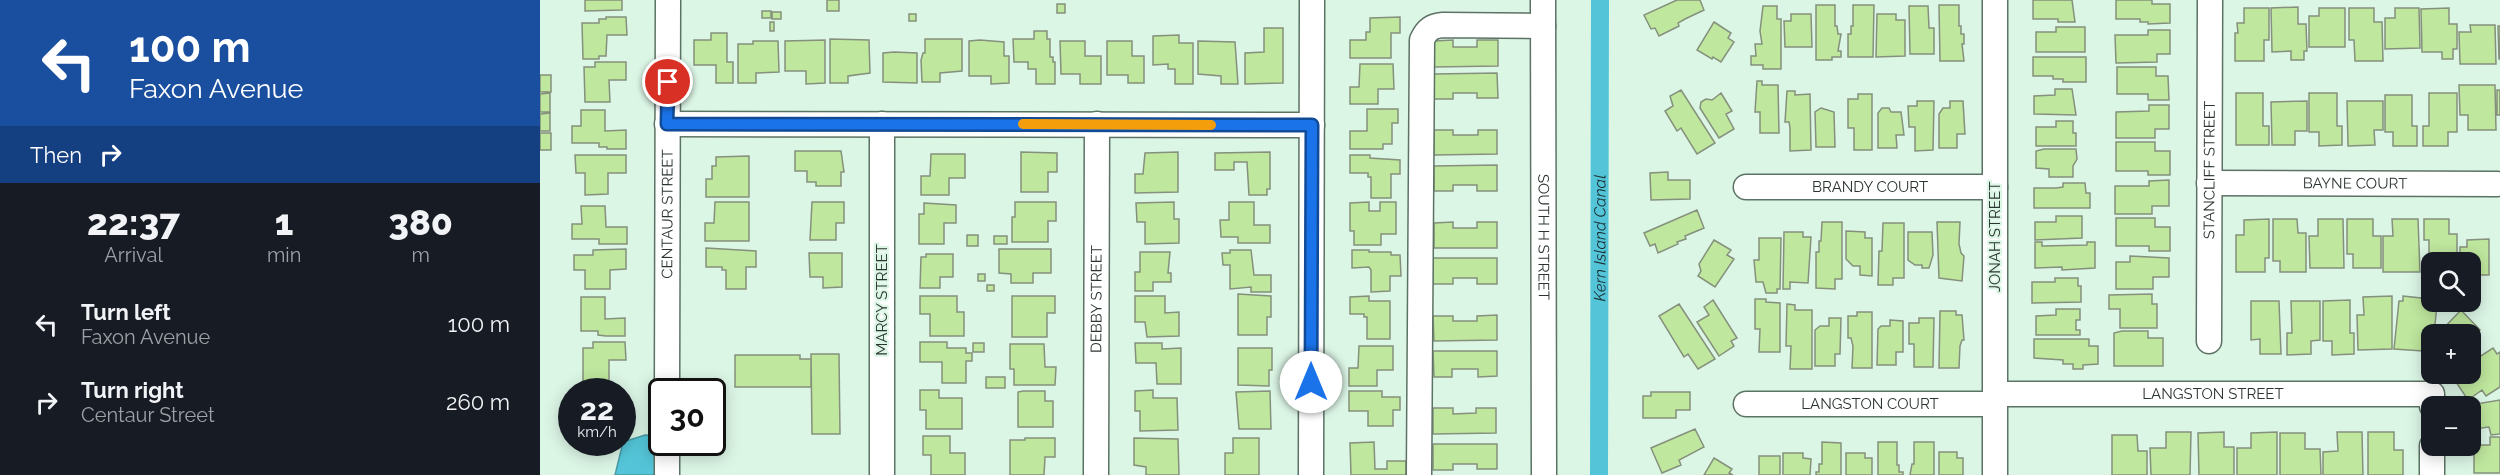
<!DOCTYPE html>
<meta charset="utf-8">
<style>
:root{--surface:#171b24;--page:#242831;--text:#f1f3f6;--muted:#9ea1a6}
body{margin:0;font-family:Raleway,sans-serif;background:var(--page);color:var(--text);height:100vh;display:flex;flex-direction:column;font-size:22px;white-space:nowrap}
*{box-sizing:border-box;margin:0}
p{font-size:20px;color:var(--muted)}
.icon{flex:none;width:33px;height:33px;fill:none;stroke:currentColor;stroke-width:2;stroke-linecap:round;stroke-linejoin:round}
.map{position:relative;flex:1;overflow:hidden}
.sheet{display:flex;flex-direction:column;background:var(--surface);width:540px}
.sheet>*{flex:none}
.banner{background:#1a4fa0;color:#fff;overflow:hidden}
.tools{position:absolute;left:1881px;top:252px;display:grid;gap:12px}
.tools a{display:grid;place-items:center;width:60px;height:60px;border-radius:12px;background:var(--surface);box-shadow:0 3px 15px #0003;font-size:30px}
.speed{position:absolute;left:18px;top:378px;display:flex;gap:12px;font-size:30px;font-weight:700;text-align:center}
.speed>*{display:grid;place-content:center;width:78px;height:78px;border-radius:50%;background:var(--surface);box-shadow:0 3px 15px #0003;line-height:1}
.speed small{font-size:15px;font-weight:400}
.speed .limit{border:3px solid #111;border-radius:9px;background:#fff;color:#111}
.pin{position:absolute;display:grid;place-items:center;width:51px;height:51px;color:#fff;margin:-26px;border:3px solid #fff;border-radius:50%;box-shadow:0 2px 6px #0007}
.me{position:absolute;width:66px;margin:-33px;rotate:0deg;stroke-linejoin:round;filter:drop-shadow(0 0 4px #0008)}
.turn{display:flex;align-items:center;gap:21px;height:126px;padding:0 30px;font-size:27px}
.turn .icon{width:78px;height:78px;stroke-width:2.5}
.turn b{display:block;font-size:42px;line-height:51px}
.then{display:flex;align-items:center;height:57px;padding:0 30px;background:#0003;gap:12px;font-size:22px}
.eta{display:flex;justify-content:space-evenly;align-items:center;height:102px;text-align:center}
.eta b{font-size:36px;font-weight:800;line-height:42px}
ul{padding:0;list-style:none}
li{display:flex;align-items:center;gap:18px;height:78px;padding:0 30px}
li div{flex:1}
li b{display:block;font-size:22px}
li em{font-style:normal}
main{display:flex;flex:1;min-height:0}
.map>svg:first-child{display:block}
.water{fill:#54c5d8;stroke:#489aa5;stroke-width:1.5}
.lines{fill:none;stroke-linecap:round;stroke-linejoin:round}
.canal{stroke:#54c5d8;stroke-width:18}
.building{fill:#bfe79e;stroke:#85917c;stroke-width:1.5}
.minor-casing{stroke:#5c7265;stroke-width:27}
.minor{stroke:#fff;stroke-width:24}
.route-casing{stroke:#114b97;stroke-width:15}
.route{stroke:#1a73e8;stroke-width:10}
.slow{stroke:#f59e0b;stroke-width:10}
.labels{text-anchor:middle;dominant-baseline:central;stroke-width:4.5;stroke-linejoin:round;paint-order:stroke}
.street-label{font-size:15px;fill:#2b352f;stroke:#dcf6e6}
.water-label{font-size:16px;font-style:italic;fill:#1b2f33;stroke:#dcf6e6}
</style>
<main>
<section class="sheet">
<div class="banner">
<div class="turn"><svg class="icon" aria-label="left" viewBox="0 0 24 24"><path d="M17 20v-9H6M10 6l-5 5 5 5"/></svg><div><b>100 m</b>Faxon Avenue</div></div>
<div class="then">Then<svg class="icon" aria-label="right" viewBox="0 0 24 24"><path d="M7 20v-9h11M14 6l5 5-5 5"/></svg></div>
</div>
<div class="eta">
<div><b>22:37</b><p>Arrival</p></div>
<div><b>1</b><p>min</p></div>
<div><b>380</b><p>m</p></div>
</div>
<ul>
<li><svg class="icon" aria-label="left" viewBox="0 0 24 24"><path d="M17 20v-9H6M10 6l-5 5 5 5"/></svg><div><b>Turn left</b><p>Faxon Avenue</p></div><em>100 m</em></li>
<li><svg class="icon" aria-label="right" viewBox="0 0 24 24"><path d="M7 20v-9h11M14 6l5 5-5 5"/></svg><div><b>Turn right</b><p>Centaur Street</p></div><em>260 m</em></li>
</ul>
</section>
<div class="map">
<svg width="1960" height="475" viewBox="0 0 1960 475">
<rect width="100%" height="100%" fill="#dcf6e6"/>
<!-- water -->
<path class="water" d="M105,435L119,436L120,475H75L83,442Z"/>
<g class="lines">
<!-- canal -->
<path class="canal" id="s1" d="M1059,475L1060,0"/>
</g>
<!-- building -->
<path class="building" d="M45,0H82V10L45,11Z
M287,0H299V11H287Z
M1137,0H1160L1164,10L1145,19L1138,23L1139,26L1119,36L1115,28L1111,29L1104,15Z
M1493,0H1532L1535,22H1518V19H1493Z
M1576,0H1612V4H1630V23L1608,24V22H1600V19H1576Z
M517,4H525V13H517Z
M1276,5H1295V26H1297L1298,34H1301L1298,51H1301V57H1292V60H1276Z
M1313,5H1334L1333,57H1308V34H1311V26H1313Z
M1399,5H1419V26H1421V34H1424V44H1422L1424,61H1400Z
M1223,6H1237V19H1241V69H1223V65H1211V56H1216L1215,44H1222L1220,31Z
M1369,6H1388L1389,28H1394V54H1370Z
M1758,7V24H1766L1767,51H1764V60H1751V51L1732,52L1731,8Z
M1704,8H1729V40H1724V61H1695V33H1698L1697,23H1704Z
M1779,8H1805V47H1769V16H1779Z
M1809,8H1834V22H1842L1843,61H1815L1814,40H1809Z
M1855,8H1879L1880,48L1845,49V18H1855Z
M1909,8V24H1917V49H1913V59H1902V52H1882L1881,9Z
M222,11H231V18H222Z
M232,12H241V19H232Z
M369,14H376V21H369Z
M1251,14H1271L1272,47H1245L1244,21H1251Z
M1337,14H1356V20H1365V56L1336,57Z
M66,17H86L87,35H67L66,56H59V59H43L42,23H59V19H66Z
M860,17V33H851V58H810V40H826V32H830V18Z
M230,22H234V31H230Z
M1174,22L1191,33L1188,38L1194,42L1181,62L1173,57L1172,59L1157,50Z
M1930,25H1955L1956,64H1920L1919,32H1931Z
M1958,26H1960V59H1959Z
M1516,27H1545V52H1496V32H1516Z
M724,28H743V83L705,84V53L724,52Z
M1608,30H1630V54H1617V62L1576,63L1575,35H1608Z
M494,31H507V39H510V57H513V62H515V84H496V69H488V62H474L473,39H494Z
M171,33H187V62H193V83H176V65H154V40H171Z
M639,35V43H653V84H635V69H628V64L613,65V36Z
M290,39L329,40L330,73L308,76V83H290Z
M385,39H422V71L400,73V82H382L381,60L383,53H385Z
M285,40V83L266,84V71H245V41Z
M440,40L464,42V56H469V83L451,84V76H429V41Z
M913,40V47H937V40H958V66L894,67L893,41Z
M213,41H238L239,72L216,73V83H198V44H213Z
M520,41H545V56H561V84H540V74H521Z
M567,41H592V56H604V83H588V75H567Z
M658,41L695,42L698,84H681V76L658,74Z
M354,52L377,53V83L343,82V53Z
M1493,57H1546V82H1523V79H1513V76H1493Z
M55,62H86V80H69L70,102H45L44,67H55Z
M820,64H853L854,89H838V104H810V87H819Z
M1577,67H1616V76H1628L1629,100H1608V94H1577Z
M957,73L958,98H937V93H913V99H894V74Z
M0,75H11V92H0Z
M1217,81H1222V85H1238L1239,133H1220V112H1215Z
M1919,85H1955L1956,130H1928V115H1920Z
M1515,89H1532L1536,115L1494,114V96L1515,95Z
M1141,90L1175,143L1157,154L1141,128L1137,131L1125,111L1133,106L1130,96Z
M1957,90H1960V115H1957Z
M1247,91H1255V95L1270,94L1271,150L1250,151V128L1249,122H1245Z
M10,93V112H0V94Z
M1181,93L1192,111L1186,114L1194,129L1179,138L1160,108L1161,102L1166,99L1172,100Z
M1696,93H1723V126H1729V145H1696Z
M1769,93H1797V126H1802V145L1779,146V132H1769Z
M1889,93H1917V132H1908V146H1883V126H1889Z
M1318,94H1332V150H1314V128H1308V99H1318Z
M1845,95H1872V126H1877V146H1853V132H1845Z
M1377,101H1394L1393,150L1375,151V127H1369L1368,106H1377Z
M1410,101H1423L1425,134H1417V148H1399V114L1403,108H1410Z
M1767,101V131H1755V145H1732L1731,102Z
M1807,101H1843V130H1834L1835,145L1808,146Z
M1609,105H1629V129H1615V138H1576V112L1609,111Z
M1281,108L1294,112L1295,147H1276L1275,112Z
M1342,108H1349L1351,112H1361L1364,135H1356L1357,148H1338V113Z
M827,109H858V123H852V144H843V149H810V131H827Z
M41,110H65V131L86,130V149H67V147H59V143H32V126H41Z
M10,113V131H0V114Z
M1516,121H1533V133H1536V146H1496V127H1516Z
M894,130H913V135H938V130H957V154L894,155Z
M0,133H11V150H0Z
M1576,142H1615V151H1630V175H1608V171H1576Z
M1504,149H1536L1537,159L1533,166V177H1509V169L1496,168V151Z
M255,151H301L304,172H301V186H276V182H267V171H255Z
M481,152L517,153V172H508V192H481Z
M638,152V192L595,193V174H603L605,153Z
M730,152V189H727V195H709L707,162H694V170H675V153Z
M391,154H425V178H409V195H381V176H390Z
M35,155H86V173H68V194L45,195V173H36Z
M810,155H830V158L860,160V174H851V198H831V177H828V173H810Z
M209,156V197H166V179H172V166H176V157Z
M957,165V191H937V185H913V191H894V166Z
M1128,172V180H1150V199L1111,200L1110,173Z
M1629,180V206H1612V214H1575V186H1609V181Z
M1523,183H1545L1546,193H1550V208H1494V188H1516L1523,187Z
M175,202H209V241H165V223H174Z
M272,202H304V223H296V240H270Z
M475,202H516V221H508V242H472V217H475Z
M634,202V219H639V243L605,244V222H597L596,203Z
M689,202H714V225H730V243H698V237H681L680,220H689Z
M829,202V211H840V202H856V234H841V245H814V231H810V203Z
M384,203L416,205V223H404V244H379V214H384Z
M41,206H65L66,227H87V244H59V239H32V224H42Z
M1157,210L1164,228L1145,236L1146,239L1137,242L1138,244L1118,253L1115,244L1110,246L1104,233Z
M1516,216H1542V238L1495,240V222H1516Z
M1576,218H1615V227H1630V251H1609V246H1576Z
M1729,219V258H1725V272H1696V235H1704V220Z
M1733,219H1757L1758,233H1766V272H1740V261H1733Z
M1778,219H1803L1804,268H1770L1769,236H1778Z
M1807,219H1833V236H1841V268H1813V254H1807Z
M1852,219H1878L1880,272H1843V236H1853Z
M1884,219H1909V234H1917V262H1892V272H1889V240H1884Z
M913,222V228H937V222H957V248H894V223Z
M1282,222H1302V279H1295V289L1276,288V252H1279V241H1281Z
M1397,222H1420L1419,244L1421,253L1424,256L1422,281L1399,278Z
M1343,223H1364V278H1353V285H1338L1339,251H1342Z
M1306,231L1325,232V238H1332V276L1320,275V266H1313L1306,259Z
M1244,232H1263V237H1271L1268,283L1250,282V289H1243Z
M1368,232H1392L1393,255L1389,268H1382V265H1375L1368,260Z
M427,235H438V246H427Z
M454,236H467V244H454Z
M1219,238H1241L1240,289H1237V293H1226L1223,282H1216L1214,260H1219Z
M1949,239V275H1930V262H1920V247H1927V240Z
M1174,240L1191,250L1187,255L1194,259L1175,287L1158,276L1161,271L1159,264Z
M1495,242H1502V246L1547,245V242H1555V268L1522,270V267L1495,268Z
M166,248L216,251V267H206V289H186V270H182V267H166Z
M86,249V269L70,270V289H45V270H34V255H53V250Z
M459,249H511V273H493V283H471V274L459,273Z
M690,250H711L714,275H731V292H711V287L690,289V265H683L682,253H690Z
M812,250H829V252H851V255H860L861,276H850V291L831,292V270L829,267L812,268Z
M600,252H630L628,273H631V282H613V291H595V272H600Z
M269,253H302V287L283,288V277H270Z
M386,254H413V277H400V288H380L381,257H386Z
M1590,256L1629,258V277H1613V289H1576V262H1590Z
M893,258H957V284H937V278H913V284H893Z
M438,274H445V281H438Z
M1515,278H1538V286H1541V302L1492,303V282H1515Z
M447,285H454V291H447Z
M698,294L731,296V317H727V335H698Z
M1612,294V304H1617V328H1580V309H1569V295Z
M380,296H417V312H424V336H390V314H380Z
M472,296H515V313H507V337H472Z
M595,296H625V313L639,312V336L607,337L605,322H595Z
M829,296V301H850V339H827V317H824V314H810V297Z
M1852,296V349L1818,350L1817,315H1824L1823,297Z
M1863,296L1890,299V304L1897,305L1894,334L1885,335L1883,351L1854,349L1859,301H1863Z
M41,297H65V319L85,318V336H66L58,335V331H41Z
M1215,299H1226V302L1240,303V352H1219L1220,329H1215Z
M1173,300L1197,338L1191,341L1194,346L1179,356L1157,322L1169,315L1164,307Z
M1810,300V333H1814V354L1792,355V341H1783V301Z
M1711,301H1739L1741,354H1720V339L1711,340Z
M1751,301H1780V340L1771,341V354L1747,355V333H1752Z
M1139,304L1175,359L1158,369L1148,354L1144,357L1119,316Z
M1247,304L1255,305V310H1272V369H1250L1251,346H1246Z
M1516,309H1540V320H1536V330H1540V335H1496V316L1516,315Z
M1921,310L1940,330L1930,340V334H1898Z
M1400,311H1416V315H1422L1424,340H1422L1420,346L1419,368H1399Z
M1317,312H1332V368H1312L1313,346L1311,338H1308V316H1317Z
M957,315V340L894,341L893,316H913V321H937V316Z
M1289,318H1301L1300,354H1295V366H1275V330L1280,326H1289Z
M1379,318H1394L1393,367H1374V344H1369V323H1379Z
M1350,320L1363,321V352H1356V365H1337L1338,329L1341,326H1350Z
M1582,331H1608V338H1623V366H1574V333Z
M1494,339H1549V346H1558V364L1543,365V369H1533V364H1523V360L1494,358Z
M53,342H85L86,360H69V382H43V348H53Z
M380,342H407V348H426V353H432V361H426V383H402V362H380Z
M433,343H444V352H433Z
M595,343H622V349L641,348V384H617L616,363H596Z
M470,344H504L505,367H516L515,385H474V369H470Z
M819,346H853V370H837V386H809V368H818Z
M698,348H732V370H729V386L698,385Z
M1953,348L1957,354L1960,352V387L1946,396L1942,390L1928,400L1912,376L1915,374H1930V363Z
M893,351H957V376L938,377V369H912V377H894Z
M271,354H299L300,434H272Z
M195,355H260V359H271V387H195Z
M446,377H465V388H446Z
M380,390H399V398H422V429H386V410H380Z
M613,390V398H637L638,430L600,431V411H595V391Z
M483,391H505V401H513V427H478V392Z
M730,391L731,429H699L696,392Z
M809,391H842V397H860V410H853V426H828V411H809Z
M1111,392H1150V410H1136V418H1103V396H1111Z
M1960,400V434L1951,435L1949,427L1934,429L1930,405Z
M893,408H913V414L936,413V408H956V433L893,434Z
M1155,429L1164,447L1139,460L1141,465L1122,473L1111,448Z
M1626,432H1651L1650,475H1611L1610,448H1626Z
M1684,432V447H1694V475H1659L1658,433Z
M1737,432V475H1697V448H1711V433Z
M1797,432H1822L1823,475H1783V452L1798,451Z
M1828,432H1854V450H1863V475H1828Z
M1740,433H1765V449H1780L1781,475H1740Z
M1572,435H1597L1598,451H1607V475H1572Z
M383,436H410V453H425V475H391V455H383Z
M1950,437H1960V473H1934V445H1950Z
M485,438H515V457H505L504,475H470V440H485Z
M594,438L638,439L639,475H606V467L594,465Z
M693,438H719V475H685V453H693Z
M834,442L835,469H847V461H866V475H811L810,443Z
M1282,442L1301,443V475H1276V472H1279V464H1282Z
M1338,442H1357V465H1359V472H1363V475H1338Z
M1374,442H1394V475H1370L1372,464H1374Z
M893,444H957V469H937V464H913V470H893Z
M1399,452H1417V458H1423V475H1399Z
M1243,453H1263V458L1271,459L1270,475H1243Z
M1306,453H1325V458H1332V475H1306Z
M1219,456H1240V475H1219Z
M1174,458L1192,469L1189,473L1193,475H1164Z"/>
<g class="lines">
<!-- minor casing -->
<g class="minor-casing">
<g id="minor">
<path id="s2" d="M1003,0L1004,475"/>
<path d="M127,124L772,125"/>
<path id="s3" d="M1669,183L1958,184"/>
<path id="s4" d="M1206,187H1455"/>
<path id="s5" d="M1669,341L1670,0"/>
<path id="s6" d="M127,392L128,0"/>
<path id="s7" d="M1455,394H1892V406"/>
<path id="s8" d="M1206,404H1455"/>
<path d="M127,475V442"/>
<path d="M342,475V124"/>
<path id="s9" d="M556,475L557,124"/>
<path d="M771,475L772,0"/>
<path d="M879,475L882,40C887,29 892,26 903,25L1003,26"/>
<path d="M1455,475V0"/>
<path d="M1892,475V446"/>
</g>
</g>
<!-- minor -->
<use href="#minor" class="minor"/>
</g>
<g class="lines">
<!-- route casing -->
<g class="route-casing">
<path id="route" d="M128,82L127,124L772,125L771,382"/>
</g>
<!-- route -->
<use href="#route" class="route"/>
<!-- slow -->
<path class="slow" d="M483,124L671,125"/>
</g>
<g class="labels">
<!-- street labels -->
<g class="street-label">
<text stroke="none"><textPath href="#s5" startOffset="171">STANCLIFF STREET</textPath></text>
<text stroke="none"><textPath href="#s3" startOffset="146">BAYNE COURT</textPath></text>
<text stroke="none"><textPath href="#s4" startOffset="124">BRANDY COURT</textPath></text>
<text stroke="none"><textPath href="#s6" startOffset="178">CENTAUR STREET</textPath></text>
<text stroke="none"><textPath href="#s2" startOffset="237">SOUTH H STREET</textPath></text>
<text transform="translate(1455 237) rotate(-90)">JONAH STREET</text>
<text transform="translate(342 300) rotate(-90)">MARCY STREET</text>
<text stroke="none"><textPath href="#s9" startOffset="176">DEBBY STREET</textPath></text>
<text stroke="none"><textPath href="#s7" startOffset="218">LANGSTON STREET</textPath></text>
<text stroke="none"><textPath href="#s8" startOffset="124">LANGSTON COURT</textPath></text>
</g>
<!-- water labels -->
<g class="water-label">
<text stroke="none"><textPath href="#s1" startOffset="237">Kern Island Canal</textPath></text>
</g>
</g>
</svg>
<div class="tools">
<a><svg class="icon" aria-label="search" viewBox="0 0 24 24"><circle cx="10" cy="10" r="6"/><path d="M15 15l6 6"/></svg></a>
<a>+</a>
<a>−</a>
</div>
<div class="speed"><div>22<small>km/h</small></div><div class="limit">30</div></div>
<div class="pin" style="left:128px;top:82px;background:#d93025"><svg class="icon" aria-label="arrive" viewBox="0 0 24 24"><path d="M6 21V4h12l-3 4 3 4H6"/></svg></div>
<svg class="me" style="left:771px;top:382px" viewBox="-20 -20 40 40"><circle r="19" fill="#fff"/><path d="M0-13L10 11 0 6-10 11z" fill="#1a73e8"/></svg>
</div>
</main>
